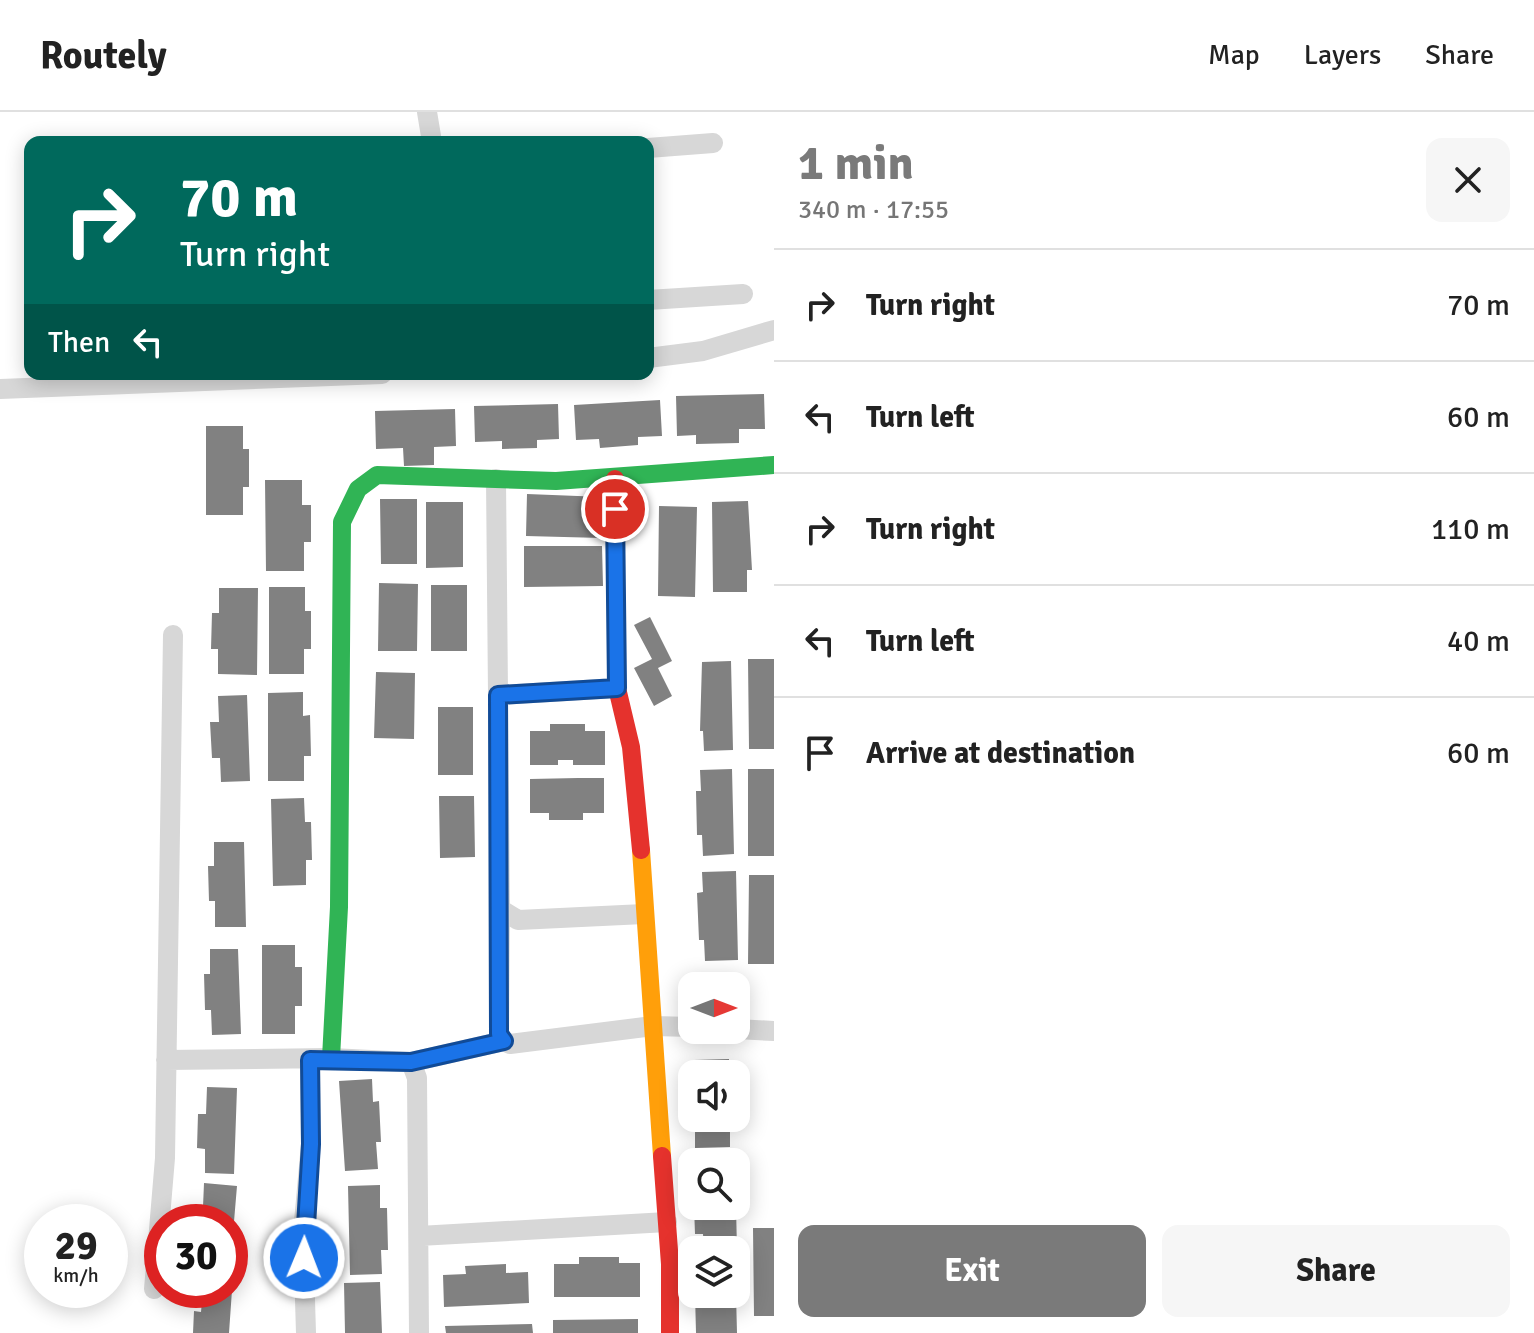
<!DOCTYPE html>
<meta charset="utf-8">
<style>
:root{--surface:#fff;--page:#f6f6f6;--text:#222;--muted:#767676;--line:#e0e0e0;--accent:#7a7a7a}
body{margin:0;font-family:Signika,sans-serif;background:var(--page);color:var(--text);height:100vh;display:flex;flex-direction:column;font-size:30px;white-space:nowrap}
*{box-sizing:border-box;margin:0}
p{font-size:26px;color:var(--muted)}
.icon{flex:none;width:44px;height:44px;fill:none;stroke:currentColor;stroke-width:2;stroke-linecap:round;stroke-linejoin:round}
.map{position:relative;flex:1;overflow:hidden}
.panel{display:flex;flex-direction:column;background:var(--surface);width:760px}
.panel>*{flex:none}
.top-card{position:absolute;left:24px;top:24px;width:630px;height:244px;border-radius:16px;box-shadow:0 4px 20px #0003;background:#00695c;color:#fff;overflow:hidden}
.needle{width:52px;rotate:90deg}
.tools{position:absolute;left:678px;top:860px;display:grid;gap:16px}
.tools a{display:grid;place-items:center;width:72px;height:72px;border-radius:16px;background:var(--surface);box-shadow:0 4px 20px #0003;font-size:40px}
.speed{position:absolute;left:24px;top:1092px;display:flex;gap:16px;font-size:40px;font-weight:700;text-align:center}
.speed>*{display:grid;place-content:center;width:104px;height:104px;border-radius:50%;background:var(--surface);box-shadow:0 4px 20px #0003;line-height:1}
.speed small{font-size:20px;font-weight:400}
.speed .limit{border:12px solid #d22;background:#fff;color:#111}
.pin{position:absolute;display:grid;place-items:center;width:68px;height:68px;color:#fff;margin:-34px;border:4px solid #fff;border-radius:50%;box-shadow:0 2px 8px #0007}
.me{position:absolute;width:88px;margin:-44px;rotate:1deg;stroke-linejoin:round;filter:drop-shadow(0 0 6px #0008)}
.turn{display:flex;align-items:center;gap:28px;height:168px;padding:0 24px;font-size:36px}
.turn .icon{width:104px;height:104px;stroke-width:2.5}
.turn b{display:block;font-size:56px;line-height:68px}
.then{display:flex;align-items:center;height:76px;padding:0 24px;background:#0003;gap:16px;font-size:30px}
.round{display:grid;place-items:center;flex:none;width:84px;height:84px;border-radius:16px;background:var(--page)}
.headline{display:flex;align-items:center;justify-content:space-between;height:136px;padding:0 24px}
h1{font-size:48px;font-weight:700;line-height:60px;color:var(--accent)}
.primary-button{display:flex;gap:16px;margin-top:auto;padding:16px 24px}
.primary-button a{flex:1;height:92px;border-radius:16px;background:var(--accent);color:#fff;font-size:32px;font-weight:700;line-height:92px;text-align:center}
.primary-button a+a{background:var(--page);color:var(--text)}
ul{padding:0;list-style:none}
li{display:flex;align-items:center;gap:24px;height:112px;padding:0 24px;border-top:2px solid var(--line)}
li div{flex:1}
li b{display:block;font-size:30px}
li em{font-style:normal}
header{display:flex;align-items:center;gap:48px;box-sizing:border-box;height:112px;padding:0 40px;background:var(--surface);border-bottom:2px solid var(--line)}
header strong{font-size:38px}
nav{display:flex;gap:44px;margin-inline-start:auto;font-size:28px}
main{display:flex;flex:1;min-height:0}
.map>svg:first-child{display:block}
.building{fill:#818181}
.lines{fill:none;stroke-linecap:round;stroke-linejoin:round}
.street{stroke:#d7d7d7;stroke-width:20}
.fast{stroke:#30b455;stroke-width:18}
.slow{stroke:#ff9f0a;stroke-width:18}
.jam{stroke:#e5322d;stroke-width:18}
.route-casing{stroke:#114b97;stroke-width:20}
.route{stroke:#1a73e8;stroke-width:14}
</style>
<header>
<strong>Routely</strong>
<nav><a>Map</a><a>Layers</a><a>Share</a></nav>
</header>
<main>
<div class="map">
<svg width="774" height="1221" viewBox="0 0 774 1221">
<rect width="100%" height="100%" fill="#fff"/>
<!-- building -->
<path class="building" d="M764,282L765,317H739V331L696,332V323L677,324L676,284Z
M660,288L662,324L638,325V333L600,336L599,327L576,328L574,293Z
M558,292L559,327L537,328V336L502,337V329L475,330L474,294Z
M455,297L456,334L434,335V353L404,354L403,336L376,337L375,299Z
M206,314H243V337H249V375H243V403H206Z
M265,368H302V393H311V430H304V459H266Z
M527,382L603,385L602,426L526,424Z
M380,387H417V452H381Z
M748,389L752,458H747V480H713L712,390Z
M426,390H463V455L426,456Z
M659,394L697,395L695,485L658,484Z
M524,434H602L603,474L524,475Z
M379,471L418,472L417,539H378Z
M431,473H467V539H431Z
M269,475H305V499H311V537H304V562H269Z
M219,476H258L257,563L218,562V537H211L212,501H219Z
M650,505L672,549L658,556L672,584L654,594L634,556L652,547L634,513Z
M748,547H774V637H749Z
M731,549L733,638L704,639L703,619H700L702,550Z
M376,560L415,561L414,627L374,626Z
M303,580V604L310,603L311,644H304V669H268V581Z
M247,583L250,669L221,670L220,646H212L210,610H219L218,584Z
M438,595H473V663H438Z
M550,612H585V619H605V653H573V648H558V653H530V619H550Z
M732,657L734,742L703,744L702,723H697L696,679H701L700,658Z
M748,657H774V744H748Z
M578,666H604V701H583V708H549V701H530V667Z
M439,684H474L475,745L440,746Z
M304,686L305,710H311L312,748H306V773L273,774L271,687Z
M214,730H244L246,815H215V789H209L208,754H214Z
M736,759L738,848L705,849L704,828H699L697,781L703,780L702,760Z
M749,763H774V852H748Z
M262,833H295V855H302V894H295V922H262Z
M210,837H238L241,922L212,923L211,898H205L204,862H210Z
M729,947V962H694V948Z
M372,967L373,990L379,989L381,1030H376L378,1057L345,1059L339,969Z
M688,971H692V1006H730V1035L695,1036V1016H688Z
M207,975L237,976L234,1062L205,1061V1037L197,1036L198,1002H206Z
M204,1071L237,1074L232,1133L230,1110H193L195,1094L203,1095Z
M380,1073V1096H387L388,1138H381L382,1162L350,1163L348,1074Z
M694,1094H736L737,1138H704L703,1122H695Z
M753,1116H774V1204H754Z
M579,1145H619V1151H640V1185H554V1152H579Z
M506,1152V1161L528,1160L529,1191L444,1195L443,1163L466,1162L465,1154Z
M380,1170L382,1221H345L344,1171Z
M203,1178H232L229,1221H193L194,1199L201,1200Z
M695,1182H736L737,1221H696Z
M638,1207V1221H553V1208Z
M532,1212L533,1221H446L445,1214Z"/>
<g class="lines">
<!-- street -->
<path class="street" d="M427,0L432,30
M648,36L713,31
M648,188L743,182
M648,246L703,239L774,218
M0,277L382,262
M496,367L500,797L518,808L644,802
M498,583L617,576
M500,797L499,922L504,929
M736,917L774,919
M166,948L331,946L411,950L417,966L419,1221
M411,950L504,929L510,932L653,914L692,915
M419,1124L667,1110
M154,1177L165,1046L173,523
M306,1221L303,1121L311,1032L310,948"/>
<!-- fast -->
<path class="fast" d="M331,946L339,795L342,410L358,377L377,363L556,369L774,353"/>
<!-- slow -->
<path class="slow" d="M641,738L662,1044"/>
<!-- jam -->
<path class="jam" d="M615,367L617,576L631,635L641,738
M662,1044L670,1152V1221"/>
</g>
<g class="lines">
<!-- route casing -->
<g class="route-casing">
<path id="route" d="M304,1146L311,1032L310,948L411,950L504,929L499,922L498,583L617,576L615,397"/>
</g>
<!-- route -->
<use href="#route" class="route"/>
</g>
</svg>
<div class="tools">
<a><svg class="needle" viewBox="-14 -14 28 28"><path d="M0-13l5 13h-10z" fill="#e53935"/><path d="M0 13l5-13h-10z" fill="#767676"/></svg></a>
<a><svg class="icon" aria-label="sound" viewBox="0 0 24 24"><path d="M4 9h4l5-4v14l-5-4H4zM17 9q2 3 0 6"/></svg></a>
<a><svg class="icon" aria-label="search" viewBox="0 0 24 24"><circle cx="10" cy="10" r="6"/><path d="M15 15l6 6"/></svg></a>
<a><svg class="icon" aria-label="layers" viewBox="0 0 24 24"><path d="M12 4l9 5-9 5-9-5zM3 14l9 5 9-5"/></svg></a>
</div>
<div class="speed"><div>29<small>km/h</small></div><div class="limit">30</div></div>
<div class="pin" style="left:615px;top:397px;background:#d93025"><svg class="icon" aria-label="arrive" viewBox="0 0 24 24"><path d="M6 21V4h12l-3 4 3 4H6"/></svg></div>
<svg class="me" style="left:304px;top:1146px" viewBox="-20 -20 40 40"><circle r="17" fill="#1a73e8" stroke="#fff" stroke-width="3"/><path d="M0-11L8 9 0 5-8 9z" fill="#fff"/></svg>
<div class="top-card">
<div class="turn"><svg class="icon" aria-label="right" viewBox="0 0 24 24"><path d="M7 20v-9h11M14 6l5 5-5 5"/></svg><div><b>70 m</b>Turn right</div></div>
<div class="then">Then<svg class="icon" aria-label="left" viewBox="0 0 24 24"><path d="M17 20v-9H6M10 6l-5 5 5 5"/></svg></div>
</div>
</div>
<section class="panel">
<div class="headline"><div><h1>1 min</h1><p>340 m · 17:55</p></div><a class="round"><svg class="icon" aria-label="close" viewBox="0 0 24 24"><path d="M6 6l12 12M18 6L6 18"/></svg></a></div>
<ul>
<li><svg class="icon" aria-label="right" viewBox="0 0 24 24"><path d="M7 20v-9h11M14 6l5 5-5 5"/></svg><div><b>Turn right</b></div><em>70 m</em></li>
<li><svg class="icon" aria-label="left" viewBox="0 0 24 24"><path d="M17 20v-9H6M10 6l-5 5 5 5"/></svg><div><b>Turn left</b></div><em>60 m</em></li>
<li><svg class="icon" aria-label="right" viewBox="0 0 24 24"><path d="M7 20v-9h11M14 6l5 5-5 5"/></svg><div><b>Turn right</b></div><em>110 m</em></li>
<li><svg class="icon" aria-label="left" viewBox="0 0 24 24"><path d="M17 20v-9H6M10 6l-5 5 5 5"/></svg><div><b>Turn left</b></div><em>40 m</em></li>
<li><svg class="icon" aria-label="arrive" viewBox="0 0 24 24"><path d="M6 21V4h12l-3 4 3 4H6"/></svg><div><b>Arrive at destination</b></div><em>60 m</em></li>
</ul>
<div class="primary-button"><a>Exit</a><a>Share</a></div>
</section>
</main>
